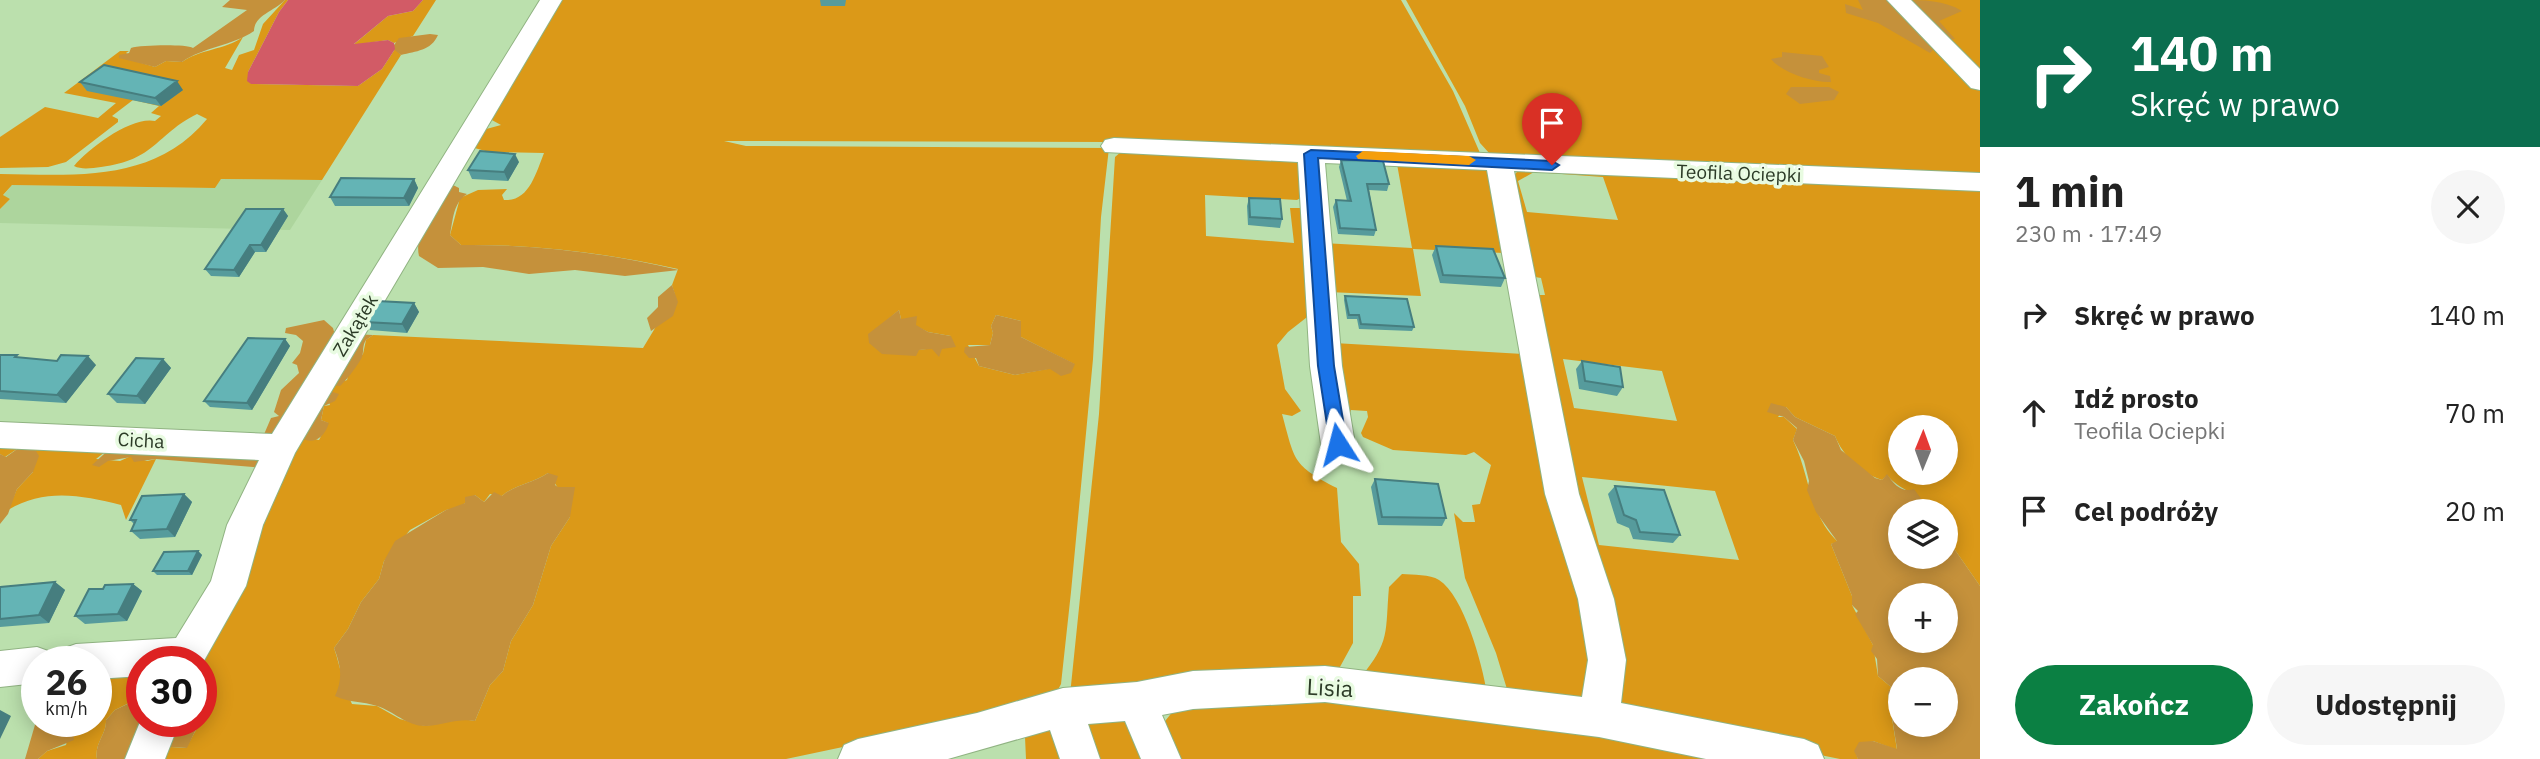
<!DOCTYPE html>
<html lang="pl">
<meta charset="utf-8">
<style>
:root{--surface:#fff;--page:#f6f6f6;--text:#222;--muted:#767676;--accent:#0b8043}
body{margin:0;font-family:"IBM Plex Sans",sans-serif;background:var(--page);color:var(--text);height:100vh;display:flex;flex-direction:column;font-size:26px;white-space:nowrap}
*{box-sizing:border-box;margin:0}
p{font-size:23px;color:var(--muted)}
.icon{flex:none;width:38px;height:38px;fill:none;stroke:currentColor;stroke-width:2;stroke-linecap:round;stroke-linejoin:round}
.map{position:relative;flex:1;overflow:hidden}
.details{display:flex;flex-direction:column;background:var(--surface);width:560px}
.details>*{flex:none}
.banner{background:#0b6e4f;color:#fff;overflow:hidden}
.needle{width:46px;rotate:1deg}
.controls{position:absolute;left:1888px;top:415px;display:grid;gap:14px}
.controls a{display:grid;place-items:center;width:70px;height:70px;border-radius:50%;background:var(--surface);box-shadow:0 4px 18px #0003;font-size:35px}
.speed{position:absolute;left:21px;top:646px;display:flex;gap:14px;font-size:35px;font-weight:700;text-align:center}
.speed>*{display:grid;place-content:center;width:91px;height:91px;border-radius:50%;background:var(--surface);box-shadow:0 4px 18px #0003;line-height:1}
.speed small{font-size:18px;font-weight:400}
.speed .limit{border:10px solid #d22;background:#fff;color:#111}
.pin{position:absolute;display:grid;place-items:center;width:60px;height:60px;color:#fff;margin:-72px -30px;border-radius:50% 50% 50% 0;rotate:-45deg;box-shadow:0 0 7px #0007}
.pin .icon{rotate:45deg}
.me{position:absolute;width:77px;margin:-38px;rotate:351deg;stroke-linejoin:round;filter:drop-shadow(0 0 5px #0008)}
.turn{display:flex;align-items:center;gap:24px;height:147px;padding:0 35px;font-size:32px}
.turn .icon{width:91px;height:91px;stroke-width:2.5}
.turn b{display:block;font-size:49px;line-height:60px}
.round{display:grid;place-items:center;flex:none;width:74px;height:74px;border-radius:37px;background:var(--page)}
.headline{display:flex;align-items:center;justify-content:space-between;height:119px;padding:0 35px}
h1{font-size:42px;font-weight:700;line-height:52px}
.cta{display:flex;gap:14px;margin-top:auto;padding:14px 35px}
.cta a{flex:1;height:80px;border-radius:42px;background:var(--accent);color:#fff;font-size:28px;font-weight:700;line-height:80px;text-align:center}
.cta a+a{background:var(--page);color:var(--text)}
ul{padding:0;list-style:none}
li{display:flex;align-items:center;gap:21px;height:98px;padding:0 35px}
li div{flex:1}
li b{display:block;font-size:26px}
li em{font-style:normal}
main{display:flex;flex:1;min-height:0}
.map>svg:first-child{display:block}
.built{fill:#add59d}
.green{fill:#db9918;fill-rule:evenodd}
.forest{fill:#c5913b;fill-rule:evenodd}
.water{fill:#d25b66}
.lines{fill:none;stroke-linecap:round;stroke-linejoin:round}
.minor-casing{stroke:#90b382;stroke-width:2}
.minor{fill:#fff;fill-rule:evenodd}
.wall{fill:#569b9c}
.shaded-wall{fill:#467e7f}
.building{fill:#64b4b5;stroke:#467e7f;stroke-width:2}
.route{fill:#1a73e8;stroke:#114b97;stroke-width:2}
.slow{fill:#f59e0b}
.labels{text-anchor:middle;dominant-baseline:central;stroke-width:7;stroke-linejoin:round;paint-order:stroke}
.street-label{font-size:19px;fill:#2c3b27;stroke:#e8fbe1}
.near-street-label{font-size:23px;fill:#2c3b27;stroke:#e8fbe1}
</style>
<main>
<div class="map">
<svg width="1980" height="759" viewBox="0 0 1980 759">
<rect width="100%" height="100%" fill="#bbe0ad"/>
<!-- built -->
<path class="built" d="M221,179L322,180L290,230L0,223V209L10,199L3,196L12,185L215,188Z"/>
<!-- green -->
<path class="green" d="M285,0H288L279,12L248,72L251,84L358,86L382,69L395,49L401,55L322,180L221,179L215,188L12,185L3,195L10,199L0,209V174C75,175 154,183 207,119L197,114C155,135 156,160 101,167C92,168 82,170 74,166C90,147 132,116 155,121L161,116L151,113L159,106L133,100L112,116L118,119V122L66,162L48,167L0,168V137L45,107L98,118L116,103L64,93L120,51H129L126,53L138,62L155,67L166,61L182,62C200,49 225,50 243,37L225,68L232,70L239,55L254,50L263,24Z
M423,0H436L413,36L394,43L388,40L353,45L388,16L413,11Z
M544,0H1401L1453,91L1480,153L1112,142L724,141L746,146L1109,148L1101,217L1093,359L1071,592L1061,684L1051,703L786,759H151L155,746L186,748L201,721V662L295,435L319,440L328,423L321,420L324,406L330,405L324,389L347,380L350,369L363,354L366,340L373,335L643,348L675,295L672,285L678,269C607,253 535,244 461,245L450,235L460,198L478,190L507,189L502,195L504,200C529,202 536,173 544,153L489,152L471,147L479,131L501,125L490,119ZM899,310L901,319L928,332L951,336L948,346L919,350L886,321ZM996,315L1021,321V337L1074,364L1015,375L979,366L968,345H990L993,333L991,326ZM548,473L558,488L566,487L570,517L551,546L533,605L511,641L503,671L490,685L475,721L463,719L425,726L400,719L377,706L352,704C342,684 341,668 334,648L348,629L361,602L379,579L384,561L410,530L446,510L460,507L475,495L484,502L490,494L502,496C514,485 533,483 548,473Z
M1406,0H1893L1980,88V179L1490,154L1480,143L1465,106Z
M1902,0H1980V79Z
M1122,151L1290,158L1302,164L1304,196L1297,200L1205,195L1206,236L1294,243L1290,208H1306L1311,314L1288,332L1277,345L1285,389L1301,411L1292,416L1282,414C1295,461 1292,465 1337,488L1341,542L1359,564L1361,596H1353V643L1335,676L1070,695L1099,414L1115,157Z
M1397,164L1491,169L1504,253L1413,249L1421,296L1328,292L1323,243L1412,248Z
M1518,171L1980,187V586L1946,537V511H1930C1922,493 1899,491 1887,475L1882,480C1861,473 1843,456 1835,436L1795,417L1786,407L1778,417H1784L1797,429L1793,440C1810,475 1808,513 1838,542L1831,544L1852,596V605L1873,645L1878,676L1891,687L1888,693L1897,750L1873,741L1855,750L1858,759H1840L1610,713L1533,295H1545L1541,278L1529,276L1509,180ZM1534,172L1603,177L1618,220L1527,212L1518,181ZM1563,359L1662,371L1677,421L1574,408ZM1900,427H1946V472H1900ZM1582,477L1715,491L1739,560L1599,545Z
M1334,343L1523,354L1578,562L1593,703L1510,699L1496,653L1465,578L1454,513L1463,522H1475L1472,505L1480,504L1491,465L1474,452L1466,455L1393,450L1363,437L1361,433L1368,417L1367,411L1351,410L1349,417Z
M0,440L115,444L96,459L120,461L131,456L147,461L156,459L126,520L121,505C81,495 45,488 8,510L17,489L33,472L20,447L5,457L0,454Z
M1402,574C1413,575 1430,574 1439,580C1464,596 1482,663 1487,693L1360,678C1391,641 1385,632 1389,587Z
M142,662V709H135L137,699L115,710L106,720C107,734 94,743 97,759H38L47,751L66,745L72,721H96V664Z
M1264,692L1393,707L1754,759H1171L1162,725L1177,706Z
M1088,716L1130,717L1149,759H1087Z
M1042,722L1059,723L1073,759H1026L1025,737Z"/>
<!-- forest -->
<path class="forest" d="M230,0H285C275,11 254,15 254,31C232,46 203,47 182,62L166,61L155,67L119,58V55L129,53L131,48C141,45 186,44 193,48L247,10L222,7Z
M1858,0H1893L1933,50L1930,53L1878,23L1846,13L1845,4L1863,10Z
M1902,0C1924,0 1944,0 1962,11L1939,21L1955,39L1945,41Z
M430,34L438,35C431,51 416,51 401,55L392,48L399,38Z
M1782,52L1822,56L1829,67L1819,70V73L1830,76L1831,82C1814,83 1782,73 1771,59L1782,57Z
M1791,87H1829L1839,92L1834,100L1800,104L1786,94Z
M453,185L459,188V192L467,194C453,203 453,220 450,235L461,245C535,244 607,253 679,270L625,276L575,270L529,274L483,267L438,268L419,256C413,230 439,205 453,185Z
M672,285L678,302L673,316L651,331L647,318L658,307V297Z
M899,310L901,319L917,316L916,325L928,332L951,336L956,347L942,349L939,357L932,349L919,350L916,356L882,354L869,343L868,334Z
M996,315L1021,321V337L1075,364L1071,373L1061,376L1050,369L1015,375L979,366L976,358H969L964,352L965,347L990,345L993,333L991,326Z
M324,320L333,328L336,339L352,334L373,335L366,340C362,346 364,351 362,357C359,364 346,381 340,386L327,385L324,389L339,394L335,401L324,406L321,420L329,423C321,447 304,444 287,429L262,439L271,418L279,416L274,412L281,390L299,373L297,365L292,363L300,353L303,341L296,335L285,333L286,328Z
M1771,403L1786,407L1795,417L1835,436L1841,450L1875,478L1882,480L1887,474C1894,485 1902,493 1914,489L1930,511H1900V556H1946V537L1980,586V759H1858L1854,751L1859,742L1873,741L1897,749L1888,692L1891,687L1878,676L1877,659L1871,651L1873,645L1855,614L1858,611L1852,605V596L1831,544L1837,541L1816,512L1807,490L1809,481L1804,461L1793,440L1797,428L1784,417L1767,412ZM1900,595H1946V640H1900ZM1900,679H1946V724H1900Z
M115,444L252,448L265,468L156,459L134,462L131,457L108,461L99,467L92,465Z
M20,447L36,451L39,456L33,472L17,489L8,514L0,524V454L6,457Z
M548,473L558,476L555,485L558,487H575L570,517L551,546L533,605L511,641L503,671L490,685L475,721C458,718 444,725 427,726C407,727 394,711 377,706C362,701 350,703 335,696C343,678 341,666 334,648L348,629L361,602L379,579L384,561L395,541L446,510L465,503V497L475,495L484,502L494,492L502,496C514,485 533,483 548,473Z
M138,699L135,709H142V721H200L187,748L155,746L132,759H97C94,743 107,734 106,720L115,710Z
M37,718V721H72L74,740L47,751L38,759H25Z"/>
<!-- water -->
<path class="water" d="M288,0H423L413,11L388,16L354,44L388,40L394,43L395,49L382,69L358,86L251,84L247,81L248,72L279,12Z"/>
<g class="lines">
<!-- minor casing -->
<g class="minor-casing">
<path id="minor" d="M540,0H562L295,453L263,525L246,586L201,666V662H142V676L96,679V662H57L62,649L76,644L176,638L211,581L227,525L259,460L0,448V422L272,434Z
M1887,0H1911L1980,69V90L1971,88Z
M1114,138L1980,173V191L1514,171L1579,494L1614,599L1626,660L1621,703L1804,739L1818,745L1824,759H1706L1599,737L1325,702L1193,709L1162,715L1181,759H1141L1125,721L1088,724L1100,759H1060L1050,730L948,759H838L844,745L858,739L977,713L1063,688L1137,682L1193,671L1325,666L1582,697L1588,660L1578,599L1545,494L1487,170L1325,163L1342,366L1355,444L1350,453L1338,457L1326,453L1321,444L1310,366L1298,162L1105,152L1101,146L1105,140Z
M37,647L51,652L55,662H37V683L0,687V651Z
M142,717V721H180L165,759H125Z"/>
</g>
<!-- minor -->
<use href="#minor" class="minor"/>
</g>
<!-- wall -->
<path class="wall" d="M820,0H846L845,6H821Z
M80,82L183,90L161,106L87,91Z
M1341,160L1389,184L1387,191L1369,190L1376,230L1374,236L1338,234L1333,207L1336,200L1347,201L1339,167Z
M519,162L508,181L472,179L468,170Z
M414,179L418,188L409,206H335L330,197Z
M1249,198L1282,219L1280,228L1248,225L1247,206Z
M283,209L288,216L266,252H255L239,277L211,276L205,269Z
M1436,246L1505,278L1501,287L1440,283L1432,255Z
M1345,296L1414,327L1412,331L1359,329L1357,319H1347L1344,300Z
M414,303L419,312L407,333L370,330L365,322Z
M285,339L290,346L252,410L210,407L204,401Z
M0,355L20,358L96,365L66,403L0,399Z
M163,359L171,368L145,404L117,403L108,394Z
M1582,361L1623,387L1617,396L1579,389L1576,369Z
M1375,479L1446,518L1442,526L1378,525L1371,487Z
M1615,486L1680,535L1673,543L1633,539L1629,528L1617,523L1608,494Z
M184,494L192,502L175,537L140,539L131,531L134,524L130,520Z
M198,551L202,555L192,575H157L153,571Z
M55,582L65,590L49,623L0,627V587Z
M133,584L142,591L127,621L85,624L75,616L103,589Z"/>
<!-- shaded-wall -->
<path class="shaded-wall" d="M177,81L183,90L161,106L155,98Z
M515,154L519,162L508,181L504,172Z
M414,179L418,188L409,206L404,198Z
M283,209L288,216L266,252L261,245Z
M250,245L255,252L239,277L234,270Z
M414,303L419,312L407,333L402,324Z
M285,339L290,346L252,410L247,403Z
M88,356L96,365L66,403L57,395Z
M163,359L171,368L145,404L137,396Z
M184,494L192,502L175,537L167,529Z
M198,551L202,555L192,575L188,571Z
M55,582L65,590L49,623L39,615Z
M133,584L142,591L127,621L118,614Z
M0,710L11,716L0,739Z"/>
<!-- building -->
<path class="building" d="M104,65L177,81L155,98L80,82Z
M480,151L515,154L504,172L468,170Z
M1341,160L1383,161L1389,184H1367L1376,230L1340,228L1336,200L1351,201Z
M341,178L414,179L404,198L330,197Z
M1249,198L1280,199L1282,219L1250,217Z
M246,209H283L261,245H250L234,270L205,269Z
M1436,246L1493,249L1505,278L1443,275Z
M1345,296L1407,299L1414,327L1361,324L1359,315H1349Z
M377,301L414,303L402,324L365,322Z
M248,338L285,339L247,403L204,401Z
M0,355H17L15,357L57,361L61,355L88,356L57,395L0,391Z
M136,358L163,359L137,396L108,394Z
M1582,361L1620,367L1623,387L1585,381Z
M1375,479L1438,484L1446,518L1382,517Z
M1615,486L1664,490L1680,535L1640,532L1636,520L1624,515Z
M184,494L167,529L131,531L136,520H130L142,496Z
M198,551L188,571H153L164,552Z
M55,582L39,615L0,619V587Z
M133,584L118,614L75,616L89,589H103L105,585Z"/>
<!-- route -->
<path class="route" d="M1311,150L1552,161L1559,165L1552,170L1318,158L1334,366L1347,444L1338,451L1330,444L1318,366L1304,154Z"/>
<!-- slow -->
<path class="slow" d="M1363,151L1469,156L1476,160L1469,165L1358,159L1356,156Z"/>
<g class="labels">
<!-- street labels -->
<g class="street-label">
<text transform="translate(1739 173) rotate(2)">Teofila Ociepki</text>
<text transform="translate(355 325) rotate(-59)">Zakątek</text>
<text transform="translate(141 440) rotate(3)">Cicha</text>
</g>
<!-- near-street labels -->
<g class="near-street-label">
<text transform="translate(1330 687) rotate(3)">Lisia</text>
</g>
</g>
</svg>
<div class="controls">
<a><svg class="needle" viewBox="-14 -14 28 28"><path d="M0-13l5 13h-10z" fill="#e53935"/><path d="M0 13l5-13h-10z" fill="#767676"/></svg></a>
<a><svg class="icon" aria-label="layers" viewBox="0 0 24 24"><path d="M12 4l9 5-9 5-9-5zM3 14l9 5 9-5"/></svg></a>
<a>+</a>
<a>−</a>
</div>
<div class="speed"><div>26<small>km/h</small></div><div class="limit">30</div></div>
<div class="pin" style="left:1552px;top:165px;background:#d93025"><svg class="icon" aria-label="arrive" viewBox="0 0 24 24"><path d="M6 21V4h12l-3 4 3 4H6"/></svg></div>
<svg class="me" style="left:1338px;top:444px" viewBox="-20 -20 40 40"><path d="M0-17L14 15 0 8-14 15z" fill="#1a73e8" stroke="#fff" stroke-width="4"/></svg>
</div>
<section class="details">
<div class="banner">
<div class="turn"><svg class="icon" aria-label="right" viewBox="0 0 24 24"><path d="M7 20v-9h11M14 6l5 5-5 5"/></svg><div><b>140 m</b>Skręć w prawo</div></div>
</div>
<div class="headline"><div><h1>1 min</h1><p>230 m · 17:49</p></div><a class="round"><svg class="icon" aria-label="close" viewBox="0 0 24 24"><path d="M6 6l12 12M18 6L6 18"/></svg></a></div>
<ul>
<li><svg class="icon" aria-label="right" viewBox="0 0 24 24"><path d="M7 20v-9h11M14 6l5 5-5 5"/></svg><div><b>Skręć w prawo</b></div><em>140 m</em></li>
<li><svg class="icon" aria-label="ahead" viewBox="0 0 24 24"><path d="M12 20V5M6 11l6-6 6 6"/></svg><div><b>Idź prosto</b><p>Teofila Ociepki</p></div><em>70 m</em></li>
<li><svg class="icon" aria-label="arrive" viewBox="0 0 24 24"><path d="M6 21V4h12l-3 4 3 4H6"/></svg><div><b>Cel podróży</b></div><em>20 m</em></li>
</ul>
<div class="cta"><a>Zakończ</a><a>Udostępnij</a></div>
</section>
</main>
